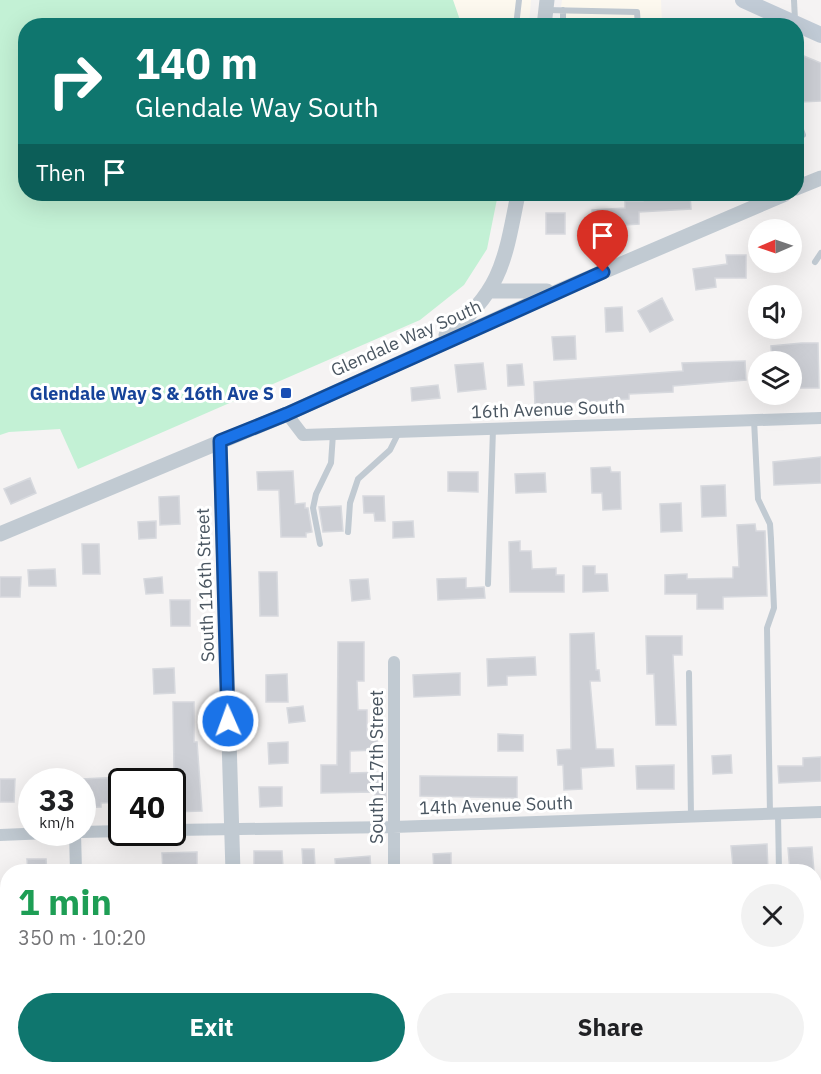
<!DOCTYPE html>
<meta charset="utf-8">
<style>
:root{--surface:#fff;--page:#f2f2f2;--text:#202124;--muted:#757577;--accent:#0f766e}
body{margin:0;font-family:"IBM Plex Sans",sans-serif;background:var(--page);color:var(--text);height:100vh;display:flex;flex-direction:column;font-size:22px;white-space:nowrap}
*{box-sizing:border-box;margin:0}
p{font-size:20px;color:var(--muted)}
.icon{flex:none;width:33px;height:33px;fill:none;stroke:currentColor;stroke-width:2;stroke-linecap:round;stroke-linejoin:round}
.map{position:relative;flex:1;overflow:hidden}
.details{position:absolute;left:0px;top:864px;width:822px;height:210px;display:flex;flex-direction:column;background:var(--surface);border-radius:24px 24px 0 0;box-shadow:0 6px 24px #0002}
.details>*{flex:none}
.banner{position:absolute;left:18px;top:18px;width:786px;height:183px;border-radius:24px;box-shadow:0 6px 24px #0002;background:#0f766e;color:#fff;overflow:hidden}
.needle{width:39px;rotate:268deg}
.controls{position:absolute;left:748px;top:219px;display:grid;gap:12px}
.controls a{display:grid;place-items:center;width:54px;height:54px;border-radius:50%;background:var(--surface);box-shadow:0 6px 24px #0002;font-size:30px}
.speed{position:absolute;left:18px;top:768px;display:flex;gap:12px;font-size:30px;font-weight:700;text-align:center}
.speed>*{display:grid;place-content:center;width:78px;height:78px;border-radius:50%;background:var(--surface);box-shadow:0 6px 24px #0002;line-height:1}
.speed small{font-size:15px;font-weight:400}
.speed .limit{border:3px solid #111;border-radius:9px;background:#fff;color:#111}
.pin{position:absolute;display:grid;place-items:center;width:51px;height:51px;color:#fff;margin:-62px -26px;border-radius:50% 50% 50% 0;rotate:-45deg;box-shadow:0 0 6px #0007}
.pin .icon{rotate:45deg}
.me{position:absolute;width:66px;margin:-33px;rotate:358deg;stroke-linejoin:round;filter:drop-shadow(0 0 4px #0008)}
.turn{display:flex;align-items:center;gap:21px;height:126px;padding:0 18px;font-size:27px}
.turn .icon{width:78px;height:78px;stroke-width:2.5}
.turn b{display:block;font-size:42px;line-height:51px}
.then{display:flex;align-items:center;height:57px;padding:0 18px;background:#0003;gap:12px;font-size:22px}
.round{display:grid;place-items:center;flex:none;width:63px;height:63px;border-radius:32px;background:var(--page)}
.headline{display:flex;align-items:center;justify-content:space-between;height:102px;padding:0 18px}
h1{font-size:36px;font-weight:800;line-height:45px;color:#1e9e55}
.cta{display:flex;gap:12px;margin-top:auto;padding:12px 18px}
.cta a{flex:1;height:69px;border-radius:36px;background:var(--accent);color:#fff;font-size:24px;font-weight:800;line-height:69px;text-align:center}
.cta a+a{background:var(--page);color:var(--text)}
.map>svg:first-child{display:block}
.commercial{fill:#fdf9ef}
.green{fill:#c3f1d5}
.building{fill:#cdcfd5;stroke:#d7d9de;stroke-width:1.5}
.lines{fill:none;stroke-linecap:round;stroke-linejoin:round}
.service{stroke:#c1cad2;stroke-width:6}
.minor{stroke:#c1cad2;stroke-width:12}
.tertiary{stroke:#c1cad2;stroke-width:15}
.secondary{stroke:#c1cbd6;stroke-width:16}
.route-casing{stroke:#114b97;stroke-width:15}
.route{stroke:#1a73e8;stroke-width:10}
.transit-dot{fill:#1a4fb4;stroke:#fff;stroke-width:2}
.labels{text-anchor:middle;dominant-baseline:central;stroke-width:6;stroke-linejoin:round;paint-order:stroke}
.street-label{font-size:18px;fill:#4a5661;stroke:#fff}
.transit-label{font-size:18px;font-weight:bold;fill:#164399;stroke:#fff;text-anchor:end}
</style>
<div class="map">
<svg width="821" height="1074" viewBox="0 0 821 1074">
<rect width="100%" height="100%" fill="#f5f3f3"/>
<!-- commercial -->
<path class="commercial" d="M453,0H531L529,25L469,26L461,23Z
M562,0H661L662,25L558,26Z"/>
<!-- green -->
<path class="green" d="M0,0H453L461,23L469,25L26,26V194H498L487,249L464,285L420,320L78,469L60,429L9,432L0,435Z"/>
<!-- building -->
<path class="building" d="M799,54L821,63V101L801,102V91H796V77H800Z
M643,194H665V197L690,195L691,209L639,212V224L610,226V233L593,234L592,210L625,208V201H643Z
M546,213H565V234H546Z
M726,255H746V278H715L716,287L696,290L693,269L727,264Z
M662,298L673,320L650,332L638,311Z
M622,307L623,331L606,332L605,308Z
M575,336L576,359L554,360L552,337Z
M802,343H818L819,388H792V362H772L771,346Z
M745,361L746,380L673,386V392L629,394V399L535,405L534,382L683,371L682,363Z
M483,363L486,389L458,392L455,365Z
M522,364L524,385L508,386L507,365Z
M438,385L440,398L412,401L411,388Z
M821,457V483L774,485L773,462Z
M610,467L611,472H620L621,509L603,510L602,493H592L591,468Z
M293,471L295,504L305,503V508H308L312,532L306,533V537H281L279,490H258L257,472Z
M448,472H478V492L448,491Z
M545,473L546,492L516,493L515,474Z
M30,478L36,493L11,504L4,489Z
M725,485L726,516L702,517L701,486Z
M179,496L180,524L160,525L159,497Z
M363,496H384L385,521H375L374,513H364Z
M681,503L682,531L661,532L660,504Z
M341,506L343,531L323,532L319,507Z
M156,521V538L139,539L138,522Z
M413,521L414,537L393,538V522Z
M755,524L756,531H765L767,596L723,597V609H697V594H665V575L687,574V579L733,578V567H739L737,525Z
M520,541V551H531L532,569L556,568V575H564V592H510L509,542Z
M82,544H99L100,574H83Z
M583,566H595V574H607L608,591L583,592Z
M55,569L56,586H29L28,570Z
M259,572H277L278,616H260Z
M0,577H21L20,597H0Z
M162,577L163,593L146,594L144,579Z
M466,578V588L484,587L485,598L438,600L437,579Z
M368,579L370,599L352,601L350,580Z
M170,600H190V626H171Z
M594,633L596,670H599L600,681H590L596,749H613L614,766L581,768L582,789L564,790L563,765H558L557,750L571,749L570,634Z
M646,636H682V655H673L676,725H656L654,674H647Z
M338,642H364V681H357L358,710H367V736L377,735V750L350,751V773L386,772V802H375V792L321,793V765H337Z
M535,657L536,675L507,676V685L488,686L487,659Z
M174,668L175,693L154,694L153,669Z
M460,673V695L414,697L413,675Z
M287,674L288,702H266V675Z
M173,702H194V742H197L202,811L172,812V802L180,801L179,772H174Z
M303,706L305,721L289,723L287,708Z
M498,734L523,735V751H498Z
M288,742V763L269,764L268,743Z
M731,755L732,773L713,774L712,756Z
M821,757V781L779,783L778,766H803V758Z
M674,765V789H637L636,766Z
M420,776L517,777V798L420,796Z
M122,777V802L101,803V807L82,808V779Z
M0,779H15L14,802H0Z
M259,787H282V806L260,807Z
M767,844L768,872H751L750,865L733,866L731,846Z
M812,847L814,872H790L788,848Z
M302,849H314L315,866H303Z
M254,851H282L283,867L254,868Z
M197,852V872H163L162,853Z
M451,853V872H434L433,854Z
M370,856L371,872H336L335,859Z
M27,859H46L47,872H28Z"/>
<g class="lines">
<!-- service -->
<path class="service" d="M794,0L795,20
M546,10L637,12L638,26
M516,26L519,0
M563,26V10
M796,116L803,135
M815,262L821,253
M754,420L758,499L770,524L771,539L774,608L767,628L770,814
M348,532L350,503L358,479L390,450L399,432
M320,544L313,508L316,494L331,463L333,434
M488,584L493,429
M689,673L691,816
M778,814L779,872"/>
<!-- minor -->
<path class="minor" d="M287,414L303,435L821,418
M172,830L393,827L821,812
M75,832L76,872
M82,832L122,831
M0,835L73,832
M394,872V662
M78,1066L79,1074
M398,1066V1074"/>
<!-- tertiary -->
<path class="tertiary" d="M544,26L547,0
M796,188L821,178
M490,291H547
M446,335C502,292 505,259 518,194
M220,441L233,872
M0,534L287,414L563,289L785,194
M238,1066V1074"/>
<!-- secondary -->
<path class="secondary" d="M743,0L821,35"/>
</g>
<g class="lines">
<!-- route casing -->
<g class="route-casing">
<path id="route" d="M228,721L220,441L287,414L603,272"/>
</g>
<!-- route -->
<use href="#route" class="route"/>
</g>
<!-- markers -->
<rect class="transit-dot" x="280" y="387" width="12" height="12" rx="3"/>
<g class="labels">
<!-- street labels -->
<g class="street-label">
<text transform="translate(406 338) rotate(-24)">Glendale Way South</text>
<text transform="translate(548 409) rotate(-2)">16th Avenue South</text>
<text transform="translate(205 585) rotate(-92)">South 116th Street</text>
<text transform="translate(376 767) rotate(-90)">South 117th Street</text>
<text transform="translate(496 805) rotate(-2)">14th Avenue South</text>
</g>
<!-- transit labels -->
<g class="transit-label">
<text x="274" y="393">Glendale Way S &amp; 16th Ave S</text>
</g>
</g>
</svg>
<div class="controls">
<a><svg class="needle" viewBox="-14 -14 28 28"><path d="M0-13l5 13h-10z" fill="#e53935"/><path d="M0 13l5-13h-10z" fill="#757577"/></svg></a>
<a><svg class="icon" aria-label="sound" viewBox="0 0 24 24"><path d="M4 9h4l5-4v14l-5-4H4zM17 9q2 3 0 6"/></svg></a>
<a><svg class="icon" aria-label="layers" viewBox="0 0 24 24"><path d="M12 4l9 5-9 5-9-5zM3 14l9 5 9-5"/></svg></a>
</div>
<div class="speed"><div>33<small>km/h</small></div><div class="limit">40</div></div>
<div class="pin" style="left:603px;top:272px;background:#d93025"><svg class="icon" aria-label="arrive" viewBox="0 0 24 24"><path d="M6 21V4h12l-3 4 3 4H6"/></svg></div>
<svg class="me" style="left:228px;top:721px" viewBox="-20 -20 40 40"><circle r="17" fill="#1a73e8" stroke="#fff" stroke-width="3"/><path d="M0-11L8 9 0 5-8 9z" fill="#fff"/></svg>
<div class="banner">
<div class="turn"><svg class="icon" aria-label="right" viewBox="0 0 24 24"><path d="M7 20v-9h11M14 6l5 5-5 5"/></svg><div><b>140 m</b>Glendale Way South</div></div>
<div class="then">Then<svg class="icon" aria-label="arrive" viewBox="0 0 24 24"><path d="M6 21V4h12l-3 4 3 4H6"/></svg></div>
</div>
<section class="details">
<div class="headline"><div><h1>1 min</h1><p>350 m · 10:20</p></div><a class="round"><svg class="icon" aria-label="close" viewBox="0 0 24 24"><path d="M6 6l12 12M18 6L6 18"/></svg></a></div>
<div class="cta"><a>Exit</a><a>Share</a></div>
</section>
</div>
